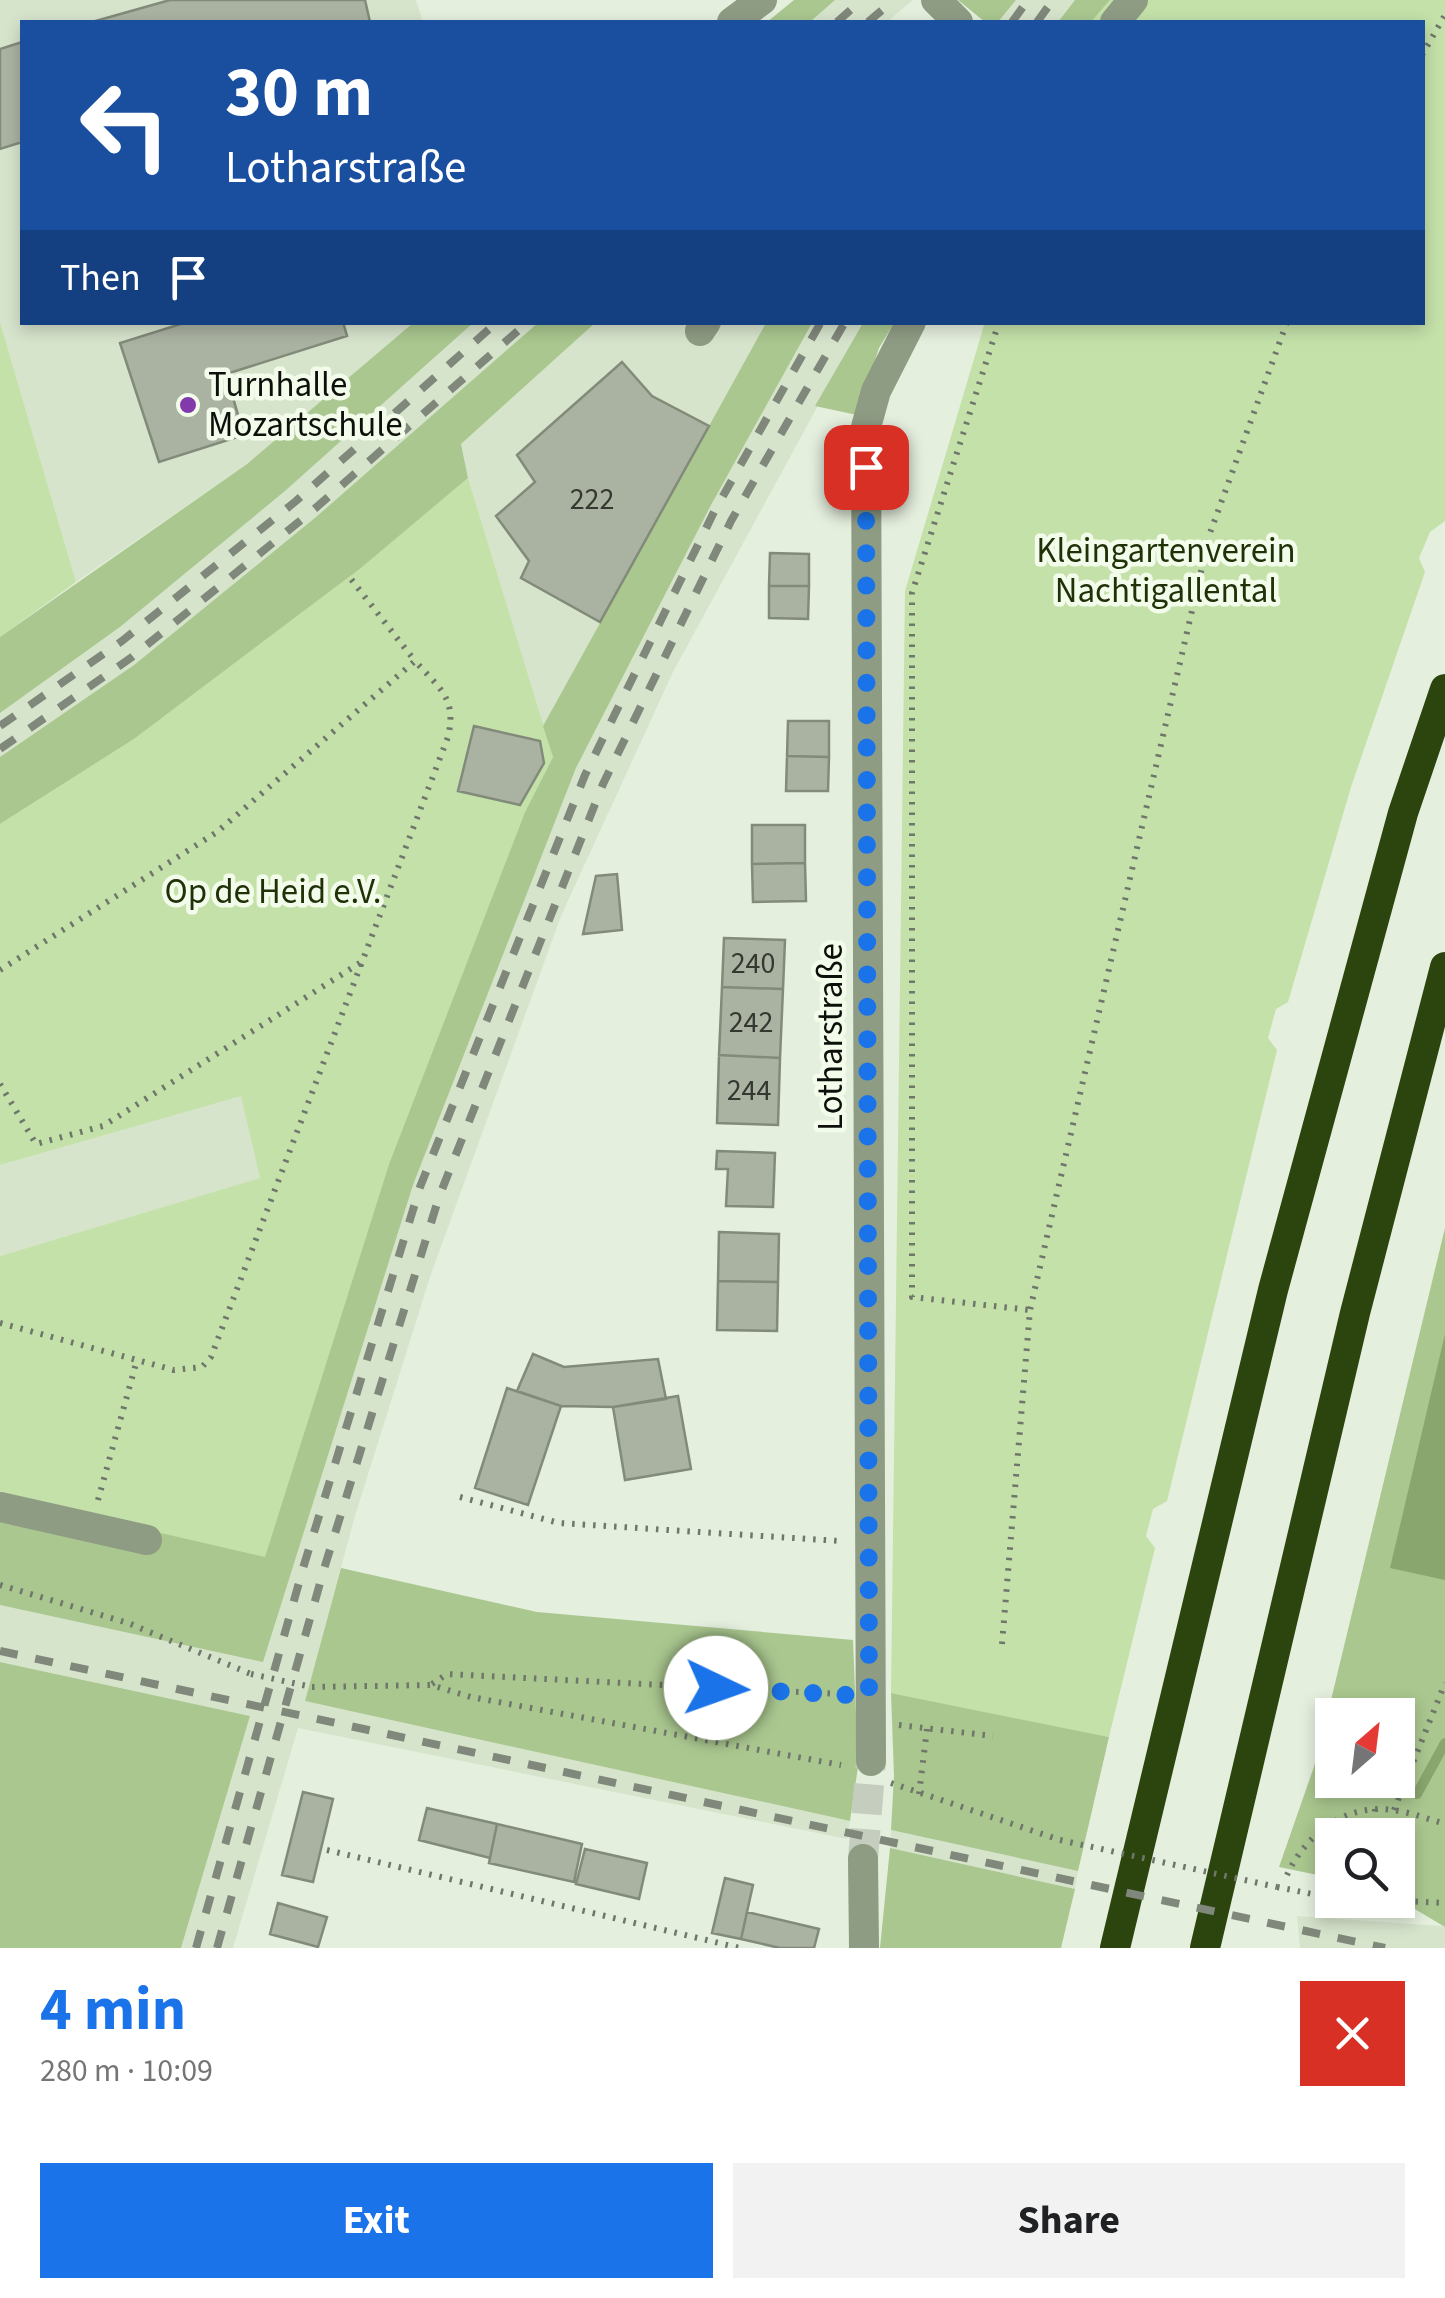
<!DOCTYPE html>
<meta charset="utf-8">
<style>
:root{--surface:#fff;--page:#f2f2f2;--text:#202124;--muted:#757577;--accent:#1a73e8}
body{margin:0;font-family:"Source Sans 3",sans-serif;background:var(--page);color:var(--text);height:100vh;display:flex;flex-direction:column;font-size:38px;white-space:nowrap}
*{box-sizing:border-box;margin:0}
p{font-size:32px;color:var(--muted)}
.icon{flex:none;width:55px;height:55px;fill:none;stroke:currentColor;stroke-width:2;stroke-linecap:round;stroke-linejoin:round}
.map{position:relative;height:1948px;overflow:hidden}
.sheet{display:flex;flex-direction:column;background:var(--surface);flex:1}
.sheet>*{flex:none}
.hud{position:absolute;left:20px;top:20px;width:1405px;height:305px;border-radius:0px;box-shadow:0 5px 15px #0003;background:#1a4fa0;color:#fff;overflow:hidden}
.needle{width:65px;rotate:28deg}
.buttons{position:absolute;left:1315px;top:1698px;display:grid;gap:20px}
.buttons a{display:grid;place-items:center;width:100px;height:100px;border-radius:0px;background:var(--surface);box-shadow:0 5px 15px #0003;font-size:50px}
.pin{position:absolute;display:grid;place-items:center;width:85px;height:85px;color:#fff;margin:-42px;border-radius:20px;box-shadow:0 5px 15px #0006}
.me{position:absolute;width:110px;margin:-55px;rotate:93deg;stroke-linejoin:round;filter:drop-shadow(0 0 8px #0008)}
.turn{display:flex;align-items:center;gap:35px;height:210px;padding:0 40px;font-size:45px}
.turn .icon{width:130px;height:130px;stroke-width:2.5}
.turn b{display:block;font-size:70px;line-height:85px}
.then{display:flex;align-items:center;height:95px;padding:0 40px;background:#0003;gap:20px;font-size:38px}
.round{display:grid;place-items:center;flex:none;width:105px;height:105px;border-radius:0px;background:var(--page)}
.summary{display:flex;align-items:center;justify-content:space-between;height:170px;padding:0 40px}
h1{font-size:60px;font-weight:700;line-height:75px;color:var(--accent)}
.primary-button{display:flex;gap:20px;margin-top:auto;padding:20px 40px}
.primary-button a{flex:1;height:115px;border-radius:0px;background:var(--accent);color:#fff;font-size:40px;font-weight:700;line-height:115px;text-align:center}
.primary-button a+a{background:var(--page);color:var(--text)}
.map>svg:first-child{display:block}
.built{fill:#d7e4cc}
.green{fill:#c4e1a9}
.forest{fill:#aac78f;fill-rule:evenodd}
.water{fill:#8aa66f}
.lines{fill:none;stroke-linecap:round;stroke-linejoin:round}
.stream{stroke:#8aa66f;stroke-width:10}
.building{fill:#aab2a2;stroke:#828a7a;stroke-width:2.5}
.minor-tunnel{stroke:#c5cebe;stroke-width:30;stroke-dasharray:30 15;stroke-linecap:butt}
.path{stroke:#6f766b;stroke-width:6;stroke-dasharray:2.5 8;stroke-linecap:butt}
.minor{stroke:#8f9c84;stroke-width:30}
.highway{stroke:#2c440e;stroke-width:30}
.rail{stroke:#80877b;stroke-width:8;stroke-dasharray:18 18;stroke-linecap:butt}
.path-bridge{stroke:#6f766b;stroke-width:6;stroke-dasharray:2.5 8;stroke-linecap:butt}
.route{stroke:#1a73e8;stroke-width:18;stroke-dasharray:0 32.4}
.poi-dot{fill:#8139ac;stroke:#f3fceb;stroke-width:4}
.labels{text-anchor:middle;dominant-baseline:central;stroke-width:9;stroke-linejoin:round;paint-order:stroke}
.number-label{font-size:30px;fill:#343830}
.poi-label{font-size:35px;fill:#0d100a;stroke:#f3fceb;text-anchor:start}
.park-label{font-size:35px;fill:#1f3107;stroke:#f3fceb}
.street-label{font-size:35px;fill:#0d100a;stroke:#f3fceb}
</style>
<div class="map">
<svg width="1445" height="1948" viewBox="0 0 1445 1948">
<rect width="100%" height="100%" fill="#e5efde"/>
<!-- built -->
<path class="built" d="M0,0H416L423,22H22V322L413,323L247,464L76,582L0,322Z
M835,0H913L887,22H810Z
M1016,0H1075L1058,22H998Z
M473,323H539L316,517L134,665L0,757V713L120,627L285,491Z
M595,323H766L543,726L468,478L461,444Z
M812,323H863L673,672L561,916L430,1277L355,1516L305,1701L850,1821L847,1839L298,1728L233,1948H181L250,1716L0,1662V1605L263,1661L413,1185L576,768L710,507Z
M242,1095L261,1178L0,1256V1165Z
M891,1830L1078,1871L1075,1889L890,1848Z
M1297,1916L1441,1926L1445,1927V1948H1300Z"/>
<!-- green -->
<path class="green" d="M1110,0H1445V521L1430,532L1419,558L1425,572L1351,787L1288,1002L1276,1009L1268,1038L1277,1050L1167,1501L1153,1509L1146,1536L1155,1548L1109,1737L891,1693L905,591L985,322H1422V22H1091Z
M0,322L76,582L0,637Z
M468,478L553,757L525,812L389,1164L265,1558L0,1496V1256L260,1178L241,1096L0,1165V824L134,739L361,568Z"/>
<!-- forest -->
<path class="forest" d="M794,0H835L810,22H767Z
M958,0H1016L998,22H985Z
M1075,0H1110L1091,22H1058Z
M539,322L595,323L461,444L468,478L361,568L134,739L0,824V757L134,665L316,517Z
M413,323H473L285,491L120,627L0,713V637L247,464Z
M766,323H812L710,507L576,768L413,1185L263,1662L0,1605V1496L265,1557L389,1164L525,812L553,757L543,726Z
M863,323H894L879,348L857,415L815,406Z
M1445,1228V1927L1398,1899V1835H1332V1878L1279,1867L1317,1758ZM1332,1715H1398V1780H1332Z
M341,1568L537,1612L853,1640L858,1767L850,1821L305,1701Z
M0,1662L250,1716L181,1948H0Z
M891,1693L1109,1737L1078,1871L891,1830L894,1776Z
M890,1848L1075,1889L1061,1948H880Z"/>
<!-- water -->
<path class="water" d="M1445,1334V1580L1390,1568Z"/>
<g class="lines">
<!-- stream -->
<path class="stream" d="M1417,1794L1445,1743"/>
</g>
<!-- building -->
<path class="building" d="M170,0H365L370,22H92Z
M22,42V142L0,149V49Z
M187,322H343L347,336L226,374L244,435L159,462L120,343Z
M622,362L652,396L709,426L600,622L521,578L529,561L496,516L535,482L517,455Z
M770,553L809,554V586H769Z
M769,586H809L808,619L769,618Z
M788,721H829V757L787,756Z
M474,726L540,741L544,763L520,805L458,791Z
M787,756L829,757L828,791H786Z
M752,825H805V863L752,864Z
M805,863L806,901L753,902L752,864Z
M617,874L622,930L583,934L596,876Z
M724,938L785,940L783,989L722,987Z
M722,987L783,989L780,1058L719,1055Z
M719,1055L780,1058L778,1125L717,1123Z
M717,1151L775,1153L773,1207L726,1206L728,1169H716Z
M719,1232L779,1234L778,1282L718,1281Z
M718,1281L778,1282L777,1331L717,1330Z
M533,1354L564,1367L658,1359L666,1399L613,1407L561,1406L517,1391Z
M507,1388L561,1406L528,1505L475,1488Z
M678,1396L691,1469L625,1480L613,1407Z
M303,1792L333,1799L313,1882L282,1875Z
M427,1808L497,1824L490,1858L419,1840Z
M497,1824L582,1844L574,1882L489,1863Z
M585,1849L647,1863L639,1899L576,1884Z
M725,1878L753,1885L741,1939L712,1933Z
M278,1903L327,1917L318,1947L270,1934Z
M747,1912L819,1929L814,1948H780L741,1939Z"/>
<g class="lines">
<!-- minor-tunnel -->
<path class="minor-tunnel" d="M863,1859L871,1761"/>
<!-- path -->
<path class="path" d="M1422,55L1445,15
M999,322L912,593V1297L1030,1310
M0,970L217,832L415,661L347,574
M0,1084L36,1144L103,1126L363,961
M0,1323L174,1370L202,1367L211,1357L448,737C457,698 440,689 415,661
M460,1497L559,1523L840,1541
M98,1500L137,1360
M0,1585L128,1623L251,1674
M1002,1644L1030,1310L1210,533L1287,322
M432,1684L447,1674L840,1694
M312,1687L431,1685L471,1697L841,1765
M899,1725L993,1736
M891,1783L1060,1840
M919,1794L927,1729
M1375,1809L1376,1835
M1394,1810L1445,1683
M327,1850L740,1948
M1287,1875C1305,1835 1346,1803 1392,1810C1410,1812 1428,1819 1445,1824
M1277,1887L1332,1898
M1343,1900H1370
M1384,1900L1445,1903"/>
<!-- minor -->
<path class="minor" d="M936,0L958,22
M732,22L762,0
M1115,22L1133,0
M700,331L706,322
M0,1507L147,1540
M871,1761L866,427L876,391L911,322
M863,1859L864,1948"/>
<!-- highway -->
<path class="highway" d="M1115,1948L1273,1290L1403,813L1445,689
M1205,1948L1355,1313L1445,967"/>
<!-- rail -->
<path class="rail" d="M837,22L862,0
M868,22L894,0
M1012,22L1028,0
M1037,22L1053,0
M0,726L122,641L296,501L497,322
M0,749L132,657L311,512L528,322
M0,1651L1385,1948
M196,1948L304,1565L420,1187L585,775L714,512L821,322
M217,1948L324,1569L439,1197L603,784L731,521L845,322"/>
<!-- path-bridge -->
<path class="path-bridge" d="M251,1674L312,1687
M1060,1840L1277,1887"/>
</g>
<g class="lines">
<!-- route -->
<path class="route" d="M716,1688L869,1696L866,467"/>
</g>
<!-- markers -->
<circle class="poi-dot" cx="188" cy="405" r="10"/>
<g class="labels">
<!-- number labels -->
<g class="number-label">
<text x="592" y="499">222</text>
<text x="753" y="963">240</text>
<text x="751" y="1022">242</text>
<text x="749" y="1090">244</text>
</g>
<!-- poi labels -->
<g class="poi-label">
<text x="208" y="385">Turnhalle<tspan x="208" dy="40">Mozartschule</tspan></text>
</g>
<!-- park labels -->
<g class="park-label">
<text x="1166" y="551">Kleingartenverein<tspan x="1166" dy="40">Nachtigallental</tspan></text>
<text x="273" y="892">Op de Heid e.V.</text>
</g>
<!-- street labels -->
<g class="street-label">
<text transform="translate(831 1037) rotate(-90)">Lotharstraße</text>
</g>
</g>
</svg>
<div class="buttons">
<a><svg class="needle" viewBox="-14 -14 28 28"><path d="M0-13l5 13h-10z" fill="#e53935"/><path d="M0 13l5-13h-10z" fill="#757577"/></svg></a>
<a><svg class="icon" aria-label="search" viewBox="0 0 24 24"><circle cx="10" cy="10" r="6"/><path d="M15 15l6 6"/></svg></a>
</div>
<div class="pin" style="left:866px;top:467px;background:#d93025"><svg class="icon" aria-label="arrive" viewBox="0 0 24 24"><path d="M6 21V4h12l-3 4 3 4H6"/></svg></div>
<svg class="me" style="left:716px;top:1688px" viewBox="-20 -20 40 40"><circle r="19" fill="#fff"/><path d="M0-13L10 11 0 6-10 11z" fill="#1a73e8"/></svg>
<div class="hud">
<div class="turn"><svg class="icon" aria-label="left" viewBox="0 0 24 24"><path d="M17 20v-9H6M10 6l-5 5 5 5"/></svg><div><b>30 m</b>Lotharstraße</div></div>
<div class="then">Then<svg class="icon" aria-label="arrive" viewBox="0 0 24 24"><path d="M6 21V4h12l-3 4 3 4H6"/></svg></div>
</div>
</div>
<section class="sheet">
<div class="summary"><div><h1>4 min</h1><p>280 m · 10:09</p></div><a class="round" style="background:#d93025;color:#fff"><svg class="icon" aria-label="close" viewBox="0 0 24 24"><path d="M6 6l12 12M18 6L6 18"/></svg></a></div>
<div class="primary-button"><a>Exit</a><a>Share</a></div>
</section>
